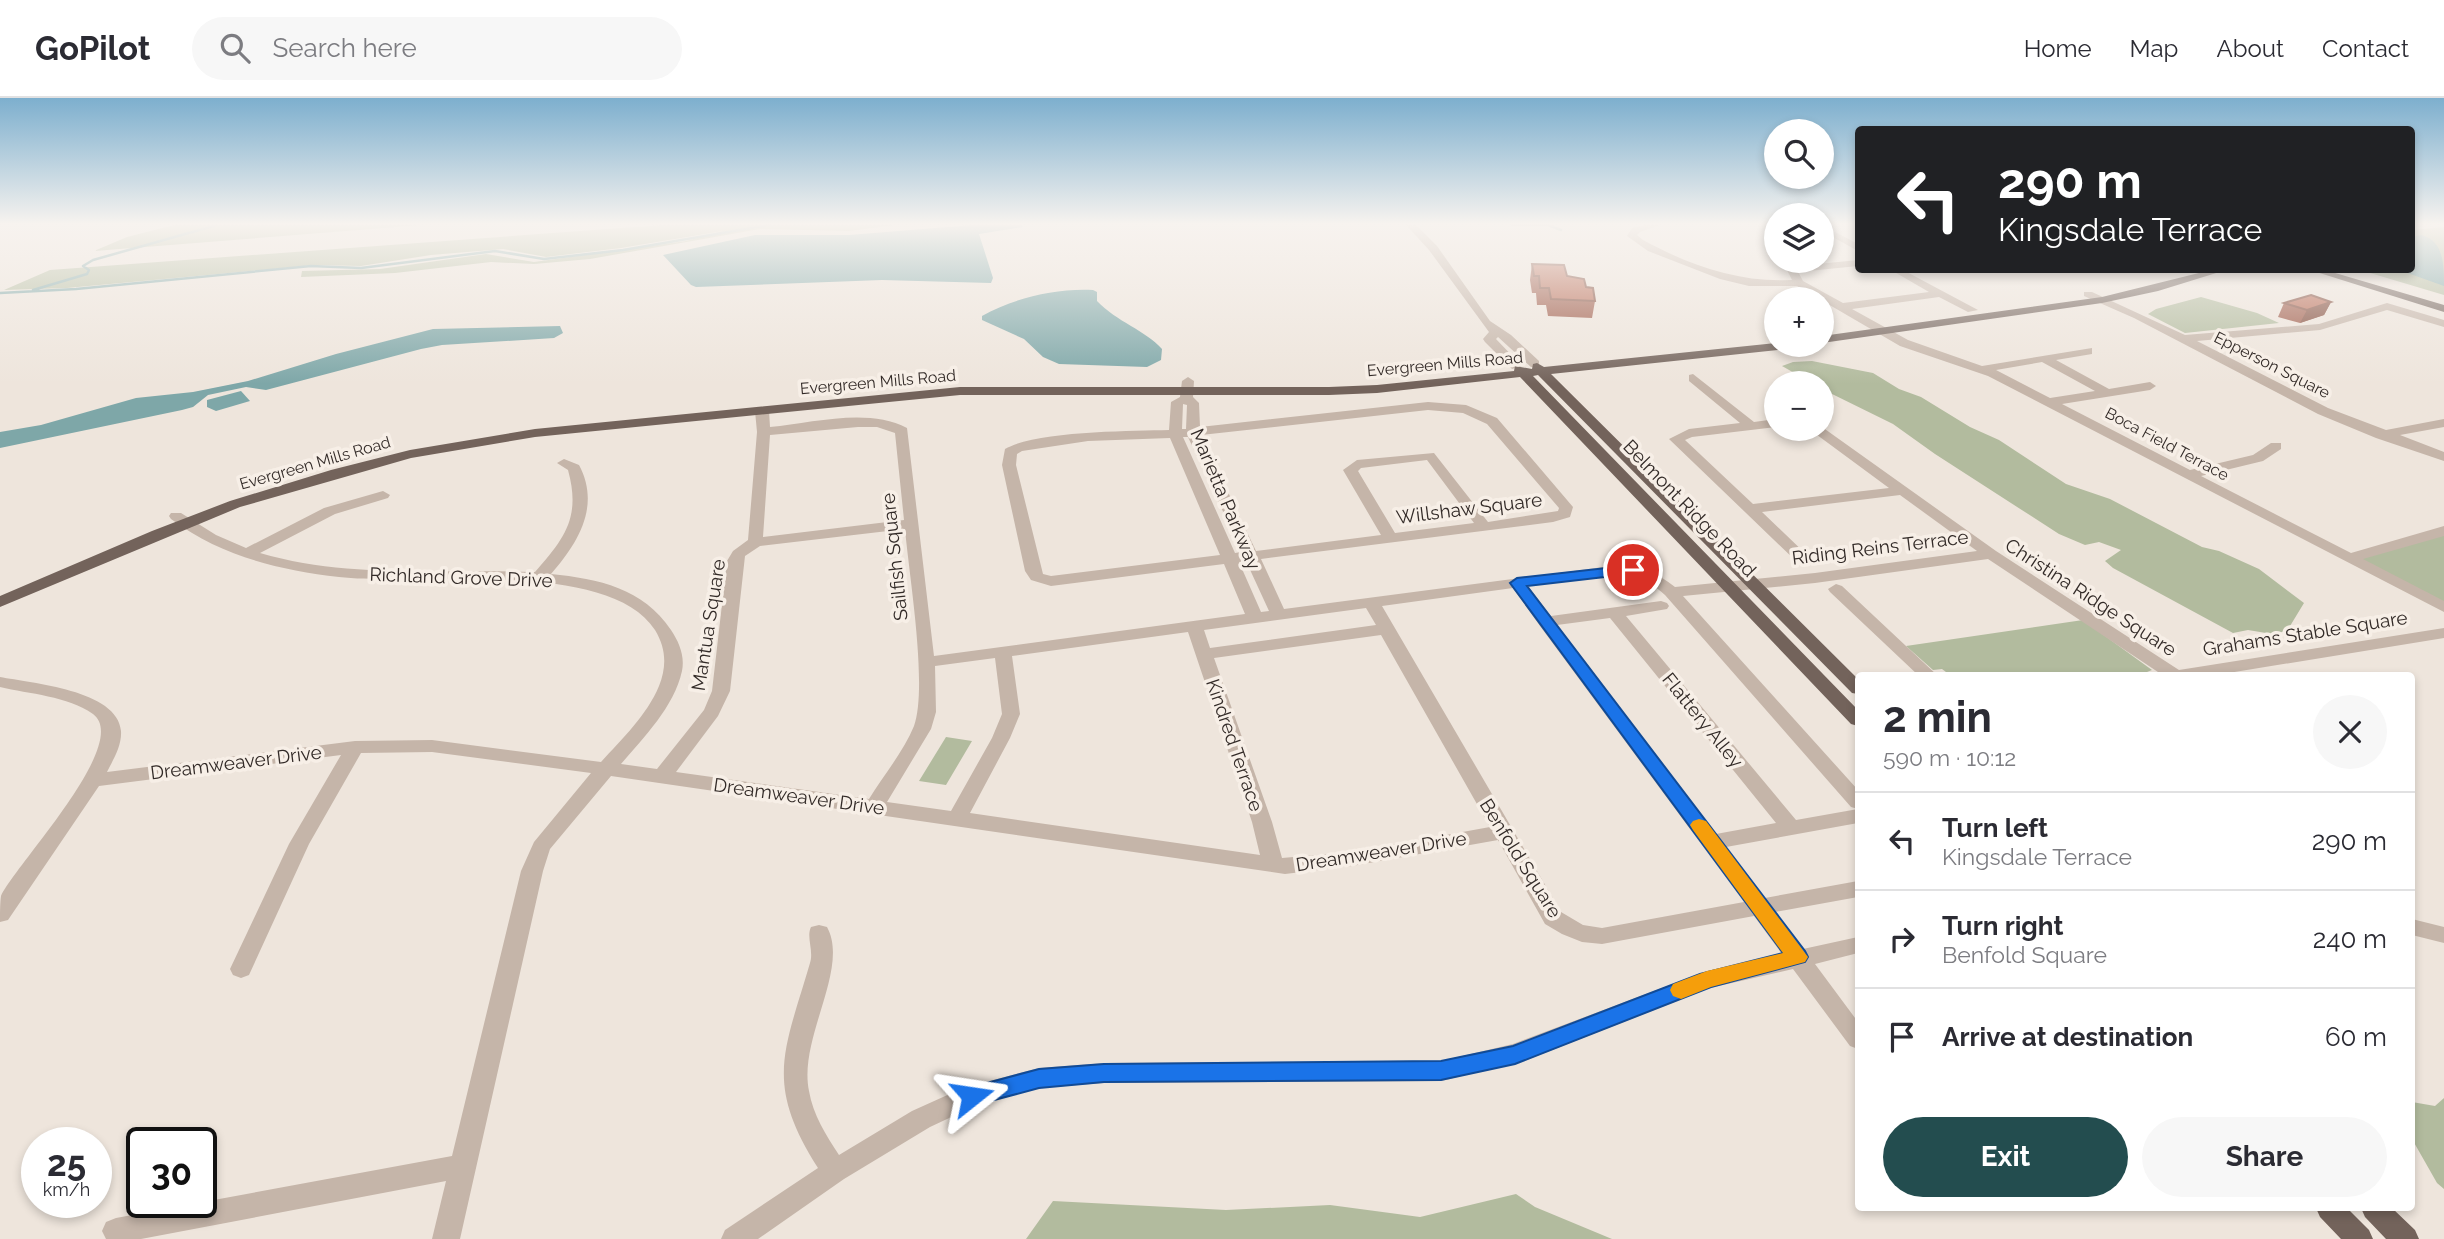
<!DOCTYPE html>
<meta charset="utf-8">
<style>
:root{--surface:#fff;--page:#f7f7f7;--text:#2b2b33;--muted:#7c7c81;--line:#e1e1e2;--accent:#234d4f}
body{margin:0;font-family:Raleway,sans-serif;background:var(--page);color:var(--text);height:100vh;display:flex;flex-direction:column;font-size:26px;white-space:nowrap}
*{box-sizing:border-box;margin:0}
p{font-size:23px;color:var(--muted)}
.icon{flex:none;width:38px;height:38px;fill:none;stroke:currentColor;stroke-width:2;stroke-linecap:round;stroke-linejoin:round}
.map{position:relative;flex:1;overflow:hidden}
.drawer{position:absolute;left:1855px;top:574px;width:560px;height:539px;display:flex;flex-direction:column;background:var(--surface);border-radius:7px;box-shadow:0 4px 10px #0003}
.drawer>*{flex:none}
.banner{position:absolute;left:1855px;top:28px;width:560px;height:147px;border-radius:7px;box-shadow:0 4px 10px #0003;background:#202124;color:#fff;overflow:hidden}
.buttons{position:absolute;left:1764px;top:21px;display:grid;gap:14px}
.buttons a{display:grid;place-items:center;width:70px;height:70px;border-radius:50%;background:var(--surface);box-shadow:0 4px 10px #0003;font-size:35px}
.speed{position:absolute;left:21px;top:1029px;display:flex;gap:14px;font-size:35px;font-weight:700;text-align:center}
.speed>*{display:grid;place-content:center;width:91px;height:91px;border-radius:50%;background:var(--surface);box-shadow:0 4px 10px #0003;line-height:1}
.speed small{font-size:18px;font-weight:400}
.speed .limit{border:4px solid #111;border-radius:10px;background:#fff;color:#111}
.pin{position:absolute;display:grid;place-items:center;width:60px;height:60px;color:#fff;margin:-30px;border:4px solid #fff;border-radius:50%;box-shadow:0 2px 7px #0007}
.me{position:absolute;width:77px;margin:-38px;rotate:75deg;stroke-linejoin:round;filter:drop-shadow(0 0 5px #0008)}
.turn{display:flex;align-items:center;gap:24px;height:147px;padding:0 28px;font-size:32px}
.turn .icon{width:91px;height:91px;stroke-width:2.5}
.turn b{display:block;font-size:49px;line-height:60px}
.round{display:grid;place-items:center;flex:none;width:74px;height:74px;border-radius:37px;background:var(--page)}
.summary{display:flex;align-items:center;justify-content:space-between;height:119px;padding:0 28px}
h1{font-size:42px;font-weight:700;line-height:52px}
.button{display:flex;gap:14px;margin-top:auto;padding:14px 28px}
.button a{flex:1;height:80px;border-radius:42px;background:var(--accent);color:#fff;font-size:28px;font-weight:700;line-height:80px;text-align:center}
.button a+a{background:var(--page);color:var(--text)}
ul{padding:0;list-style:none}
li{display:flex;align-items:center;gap:21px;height:98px;padding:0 28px;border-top:2px solid var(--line)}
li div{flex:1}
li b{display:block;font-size:26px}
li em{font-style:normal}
header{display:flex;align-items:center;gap:42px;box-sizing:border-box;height:98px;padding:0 35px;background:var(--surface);border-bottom:2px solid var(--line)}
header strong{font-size:33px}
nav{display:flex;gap:38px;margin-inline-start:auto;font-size:24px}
.search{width:490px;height:63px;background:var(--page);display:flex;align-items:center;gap:18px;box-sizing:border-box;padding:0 24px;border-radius:38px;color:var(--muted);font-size:26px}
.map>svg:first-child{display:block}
.green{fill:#b2bb9e}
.water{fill:#7ea7a8}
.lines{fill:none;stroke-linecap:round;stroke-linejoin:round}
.stream{stroke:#7ea7a8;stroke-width:2.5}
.minor{fill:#c5b5a9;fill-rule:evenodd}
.major{fill:#73635b;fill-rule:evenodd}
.wall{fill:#9d5947}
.shaded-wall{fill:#804939}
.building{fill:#b76852;stroke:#804939;stroke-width:2}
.route{fill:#1a73e8;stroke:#114b97;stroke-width:2}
.slow{fill:#f59e0b}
.labels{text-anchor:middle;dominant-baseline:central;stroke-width:7;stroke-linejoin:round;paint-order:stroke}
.far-street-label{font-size:16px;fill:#332b28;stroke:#f7efe7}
.street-label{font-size:19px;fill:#332b28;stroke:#f7efe7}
</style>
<header>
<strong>GoPilot</strong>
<div class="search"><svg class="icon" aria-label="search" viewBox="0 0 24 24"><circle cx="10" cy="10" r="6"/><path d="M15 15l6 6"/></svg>Search here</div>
<nav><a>Home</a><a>Map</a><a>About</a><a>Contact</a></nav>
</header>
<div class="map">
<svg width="2444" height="1141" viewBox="0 0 2444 1141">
<rect width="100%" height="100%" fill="#eee5dc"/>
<!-- green -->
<path class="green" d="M174,127H422L94,153L127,139Z
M662,127H896L849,133L760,131L590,161L534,166L491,164L395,175L301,179L302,173L380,171L486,156L534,164L686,143L723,133L621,150L546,159L503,151L431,157L361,168L315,167L67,190L4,192L50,172Z
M2444,129V197L2360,172H2412V132Z
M2201,199L2257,215L2279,225L2185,235L2148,216L2156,211Z
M1812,263L1873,275L1899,291L1921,299L1970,329L1999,342L2066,386L2110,401L2202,449L2219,453L2259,471L2304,505L2287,533L2272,536L2248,532L2233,535L2113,470L2105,463L2121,452L2099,444L2085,447L2059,436L1935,356L1893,326L1828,294L1822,291V285H1812L1782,268L1793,264Z
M2444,433V509L2349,460Z
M2083,522L2152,572L2137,578L1950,577L1942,571L1933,572L1906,548Z
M946,639L972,643L946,687L919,683Z
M2444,1000V1091L2437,1085L2412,1041V1004L2435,1008Z
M1516,1096L1535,1109L1612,1141H1026L1053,1103L1226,1112L1330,1107L1420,1119Z"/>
<!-- water -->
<path class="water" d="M972,127H1022L1023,129L979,136L993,180L991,185L882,182L696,189L691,187L663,157L755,137H849Z
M2421,137C2444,142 2444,168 2444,188L2399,172H2412V139Z
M1093,192L1097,194V203C1117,224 1145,232 1162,251L1161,262L1147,269L1059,266L1043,259L1024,241L982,222V218C1014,200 1056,190 1093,192Z
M560,228L563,235L554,240L442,247L421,251L266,292L246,289L208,297L193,309L182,312L0,350V334L41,327L136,300L193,294L248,283L336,256L433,231Z
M241,293L250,303L216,313L207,309V302Z"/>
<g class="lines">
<!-- stream -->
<path class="stream" d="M1512,127H1546
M1548,127L1561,132
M33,192L87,176L89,172L83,168L93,162L217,127
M0,195L76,191L311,168L361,170L495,153L544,161L623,152L769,127"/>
<!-- minor -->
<path class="minor" d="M1406,127H1416L1437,148L1490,223L1511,237L1539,263V269H1531L1498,239L1496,241L1522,268L1512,271L1485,244L1483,241L1489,234L1429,152Z
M1645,127H1660L1640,134L1637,137L1643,142C1689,167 1739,185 1792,182L1786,170L1788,163H1798L1796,170L1803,183L1843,205L1929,194L1891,172H1903L1978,212L1968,214L1939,199L1852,211L1908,242L1982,268L2092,250V256L2056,262L2109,291L2150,284L2156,288L2150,292L2062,306L2190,372L2253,357L2271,345H2281V351L2263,363L2201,378L2351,455L2444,428V438L2363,461L2444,503V514L1988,278L1900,248L1797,188H1749L1720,181L1648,153L1627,138L1632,130ZM2042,264L2095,293L2050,300L1996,272Z
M1822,127L1858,146V153L1822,133Z
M1858,162V168L1808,173L1803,170L1808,167Z
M2084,194H2092L2185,237L2319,226L2387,205L2444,222V229L2387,212L2320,232L2197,243L2328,310L2386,332L2444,321V329L2400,337L2444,354V363L2376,340L2318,316L2134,220L2084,198Z
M1693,276L1754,324L1776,321V329L1692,339L1685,342L1753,406L1889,390L1809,331L1822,329L1996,453L2179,572L2444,530V540L2210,578H2164L1988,461L1815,485L1683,498L1858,692V711L1851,709L1665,497C1652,485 1639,478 1621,477L1528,488L1551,518L1661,503L1667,505L1669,508L1667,511L1626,518L1796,722L1858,711V725L1726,749L1765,800L1858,783V799L1775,814L1803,851L1858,839V855L1815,866L1858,924V951L1850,948L1793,871L1710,890L1524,963L1441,983L1104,985L1039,990L977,1007L930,1029L844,1081L758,1141H721L725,1132L818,1070C764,985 784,954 810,865C814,853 806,839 811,829L819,827L827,829C850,871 798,940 809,993C813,1017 826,1037 839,1057L912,1013L963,990L1039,970L1104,965L1441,963L1513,946L1707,873L1782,856L1754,818L1602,846L1582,844L1562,836L1545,826L1498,742L1352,768L1285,776L611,678L550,751L543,773L460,1141H432L446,1083L141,1141H106L102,1133L106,1124L116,1120L452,1058L521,773L534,744L591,675L432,654L361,655L309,746L249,877L241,880L233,877L230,871L289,746L341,657L99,688L8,822L0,824C0,816 0,805 1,798C16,766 132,645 93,616C68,598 29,596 0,589V579C31,585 118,592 121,633C122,648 113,662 107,674L355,643L432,642L601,664C622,641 647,617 659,588C667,568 666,550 655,532C608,460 419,488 339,479C278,472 221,458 171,421L169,418L171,415H181L216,437L246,450L324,410L383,393L390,397L388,400L335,416L260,455C349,481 444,471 535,474C565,440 581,419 568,372L557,365L564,361L579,367C601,408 578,445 551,476C599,481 643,490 671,532C679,544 685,558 682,573C674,609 644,639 621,666L657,671L704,612L712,593L727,463L733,453L748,442L757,334L755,313L762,309L769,313L770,329C812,325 868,309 907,330L934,558L1245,516L1224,466L1051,488L1031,482L1025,473L1002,367L1005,351C1035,333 1131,333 1169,332L1171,304L1180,299L1182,283L1188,279L1194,283L1193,299L1199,305L1200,329L1428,304L1466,307L1497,320L1573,409L1570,419L1553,424L1261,461L1284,511L1611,468C1635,467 1656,473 1675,489L1815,475L1977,453L1900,397L1762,414L1810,460L1802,465L1796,463L1669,341L1689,331L1740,325L1689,283V277ZM1183,306L1187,307L1186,331H1182ZM1428,312L1463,315L1487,326L1559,410L1558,413L1488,424L1434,355L1357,362L1343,372L1381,437L1256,453L1201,337ZM858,329H877L895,335L904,422L763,439L770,337ZM1183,339H1188L1242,454L1235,455ZM1170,340L1220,457L1051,478L1043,476L1016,367L1017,356L1022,353L1088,343ZM1427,362L1474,425L1395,435L1358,373L1361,370ZM905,431C909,477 928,589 914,628C904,653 883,678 869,701L676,674L718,618L730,593L745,458L760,448ZM1246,463L1269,513L1261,514L1239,464ZM1513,490L1540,528L1744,804L1602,830L1583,827L1561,814L1382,508ZM1366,510L1376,527L1210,550L1204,532ZM1610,520L1776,725L1716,736L1557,527ZM1188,534L1252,724L1260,757L970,715L1010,640L1020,616L1012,558ZM1381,537L1490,729L1352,754L1282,760L1272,724L1214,560ZM995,560L1002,616L992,640L951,713L887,704L931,631L936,614L935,568Z
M1836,486L1842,488L1938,578H1919L1830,494L1828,491Z
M2412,821L2444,829V845L2412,837Z"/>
<!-- major -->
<path class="major" d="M2211,172H2226L2158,193L2102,205L1822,245V238L2102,199Z
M2310,172H2325L2444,207V214Z
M1776,245L1794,247L1788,251L1551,276L1858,581V596L1852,595L1538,277L1533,278L1858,612V628L1851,626L1520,279L1377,295L1329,297H960L535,339L411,360L240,409L0,509V498L152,433L230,403L331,372L410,352L535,331L960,289H1329L1377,287L1514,273L1515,268L1532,271L1533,266L1537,265L1544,269Z
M2316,1110H2347L2369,1132L2373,1141H2341L2320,1119Z
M2361,1110H2392L2415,1132L2419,1141H2386L2365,1119Z"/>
</g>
<!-- wall -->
<path class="wall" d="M1532,166L1567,178L1595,203L1592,220L1548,218L1546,207H1537L1536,195H1532L1530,182Z
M2331,204L2324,217L2300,225L2278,219L2284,205Z"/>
<!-- shaded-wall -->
<path class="shaded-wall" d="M2331,204L2324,217L2300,225L2307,212Z"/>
<!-- building -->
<path class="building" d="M1532,166L1564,167L1567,178L1584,181L1586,189L1593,190L1595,203L1551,201L1549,190H1540L1539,178H1534Z
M2311,197L2331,204L2307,212L2284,205Z"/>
<!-- sky -->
<linearGradient id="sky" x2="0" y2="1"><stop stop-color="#7dafce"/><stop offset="0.44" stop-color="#f7f3ef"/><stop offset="1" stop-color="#f7f3ef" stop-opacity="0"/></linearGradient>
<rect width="2444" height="286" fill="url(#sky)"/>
<!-- route -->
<path class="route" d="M1633,467L1641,472L1639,475L1527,488L1805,853L1808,859L1805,864L1711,889L1515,966L1441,982L1104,984L1039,990L972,1008L964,1005L960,998L964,991L1039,971L1104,966L1441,963L1513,948L1700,876L1783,855L1510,485L1517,480Z"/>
<!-- slow -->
<path class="slow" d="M1699,721L1706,723L1808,859L1805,864L1711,889L1681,901L1673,898L1670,892L1673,886L1707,873L1783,855L1693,732L1690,727L1693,723Z"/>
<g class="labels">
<!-- far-street labels -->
<g class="far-street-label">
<text transform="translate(1445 266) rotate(-5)">Evergreen Mills Road</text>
<text transform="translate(2272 267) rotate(27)">Epperson Square</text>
<text transform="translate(878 284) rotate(-5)">Evergreen Mills Road</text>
<text transform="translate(2167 346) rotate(28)">Boca Field Terrace</text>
<text transform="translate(315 365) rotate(-16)">Evergreen Mills Road</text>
</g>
<!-- street labels -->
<g class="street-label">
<text transform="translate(1226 401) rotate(67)">Marietta Parkway</text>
<text transform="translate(1469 410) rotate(-7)">Willshaw Square</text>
<text transform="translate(1690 410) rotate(46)">Belmont Ridge Road</text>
<text transform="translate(1880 449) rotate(-7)">Riding Reins Terrace</text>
<text transform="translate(894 459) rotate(-96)">Sailfish Square</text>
<text transform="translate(461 479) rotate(2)">Richland Grove Drive</text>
<text transform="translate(2091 499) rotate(33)">Christina Ridge Square</text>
<text transform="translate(708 527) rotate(-81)">Mantua Square</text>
<text transform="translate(2305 535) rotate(-9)">Grahams Stable Square</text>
<text transform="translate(1703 622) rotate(51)">Flattery Alley</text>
<text transform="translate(1235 647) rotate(71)">Kindred Terrace</text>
<text transform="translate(236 664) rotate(-7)">Dreamweaver Drive</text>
<text transform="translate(799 698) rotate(8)">Dreamweaver Drive</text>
<text transform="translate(1381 753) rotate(-9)">Dreamweaver Drive</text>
<text transform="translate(1521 760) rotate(58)">Benfold Square</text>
</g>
</g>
</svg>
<div class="buttons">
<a><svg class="icon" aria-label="search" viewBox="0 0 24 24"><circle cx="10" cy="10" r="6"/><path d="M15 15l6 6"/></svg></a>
<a><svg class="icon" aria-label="layers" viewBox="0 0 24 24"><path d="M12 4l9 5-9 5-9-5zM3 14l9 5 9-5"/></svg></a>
<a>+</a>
<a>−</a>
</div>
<div class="speed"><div>25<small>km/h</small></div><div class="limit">30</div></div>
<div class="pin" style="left:1633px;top:472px;background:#d93025"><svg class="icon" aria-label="arrive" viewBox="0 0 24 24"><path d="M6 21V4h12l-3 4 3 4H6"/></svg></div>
<svg class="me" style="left:972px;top:998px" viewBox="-20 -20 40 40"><path d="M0-17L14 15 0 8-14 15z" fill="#1a73e8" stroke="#fff" stroke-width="4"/></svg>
<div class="banner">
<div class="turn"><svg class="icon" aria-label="left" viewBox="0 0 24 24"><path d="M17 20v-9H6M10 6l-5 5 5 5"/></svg><div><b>290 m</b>Kingsdale Terrace</div></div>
</div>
<section class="drawer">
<div class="summary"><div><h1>2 min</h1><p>590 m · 10:12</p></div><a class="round"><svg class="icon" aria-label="close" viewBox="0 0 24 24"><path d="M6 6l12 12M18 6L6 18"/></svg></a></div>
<ul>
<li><svg class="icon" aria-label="left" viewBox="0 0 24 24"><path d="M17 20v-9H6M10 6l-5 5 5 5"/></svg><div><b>Turn left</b><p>Kingsdale Terrace</p></div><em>290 m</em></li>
<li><svg class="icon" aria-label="right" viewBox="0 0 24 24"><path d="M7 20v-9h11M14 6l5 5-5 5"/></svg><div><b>Turn right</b><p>Benfold Square</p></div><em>240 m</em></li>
<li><svg class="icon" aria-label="arrive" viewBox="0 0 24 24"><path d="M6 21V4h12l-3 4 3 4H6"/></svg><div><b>Arrive at destination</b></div><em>60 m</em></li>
</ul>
<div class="button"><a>Exit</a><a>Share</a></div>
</section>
</div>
